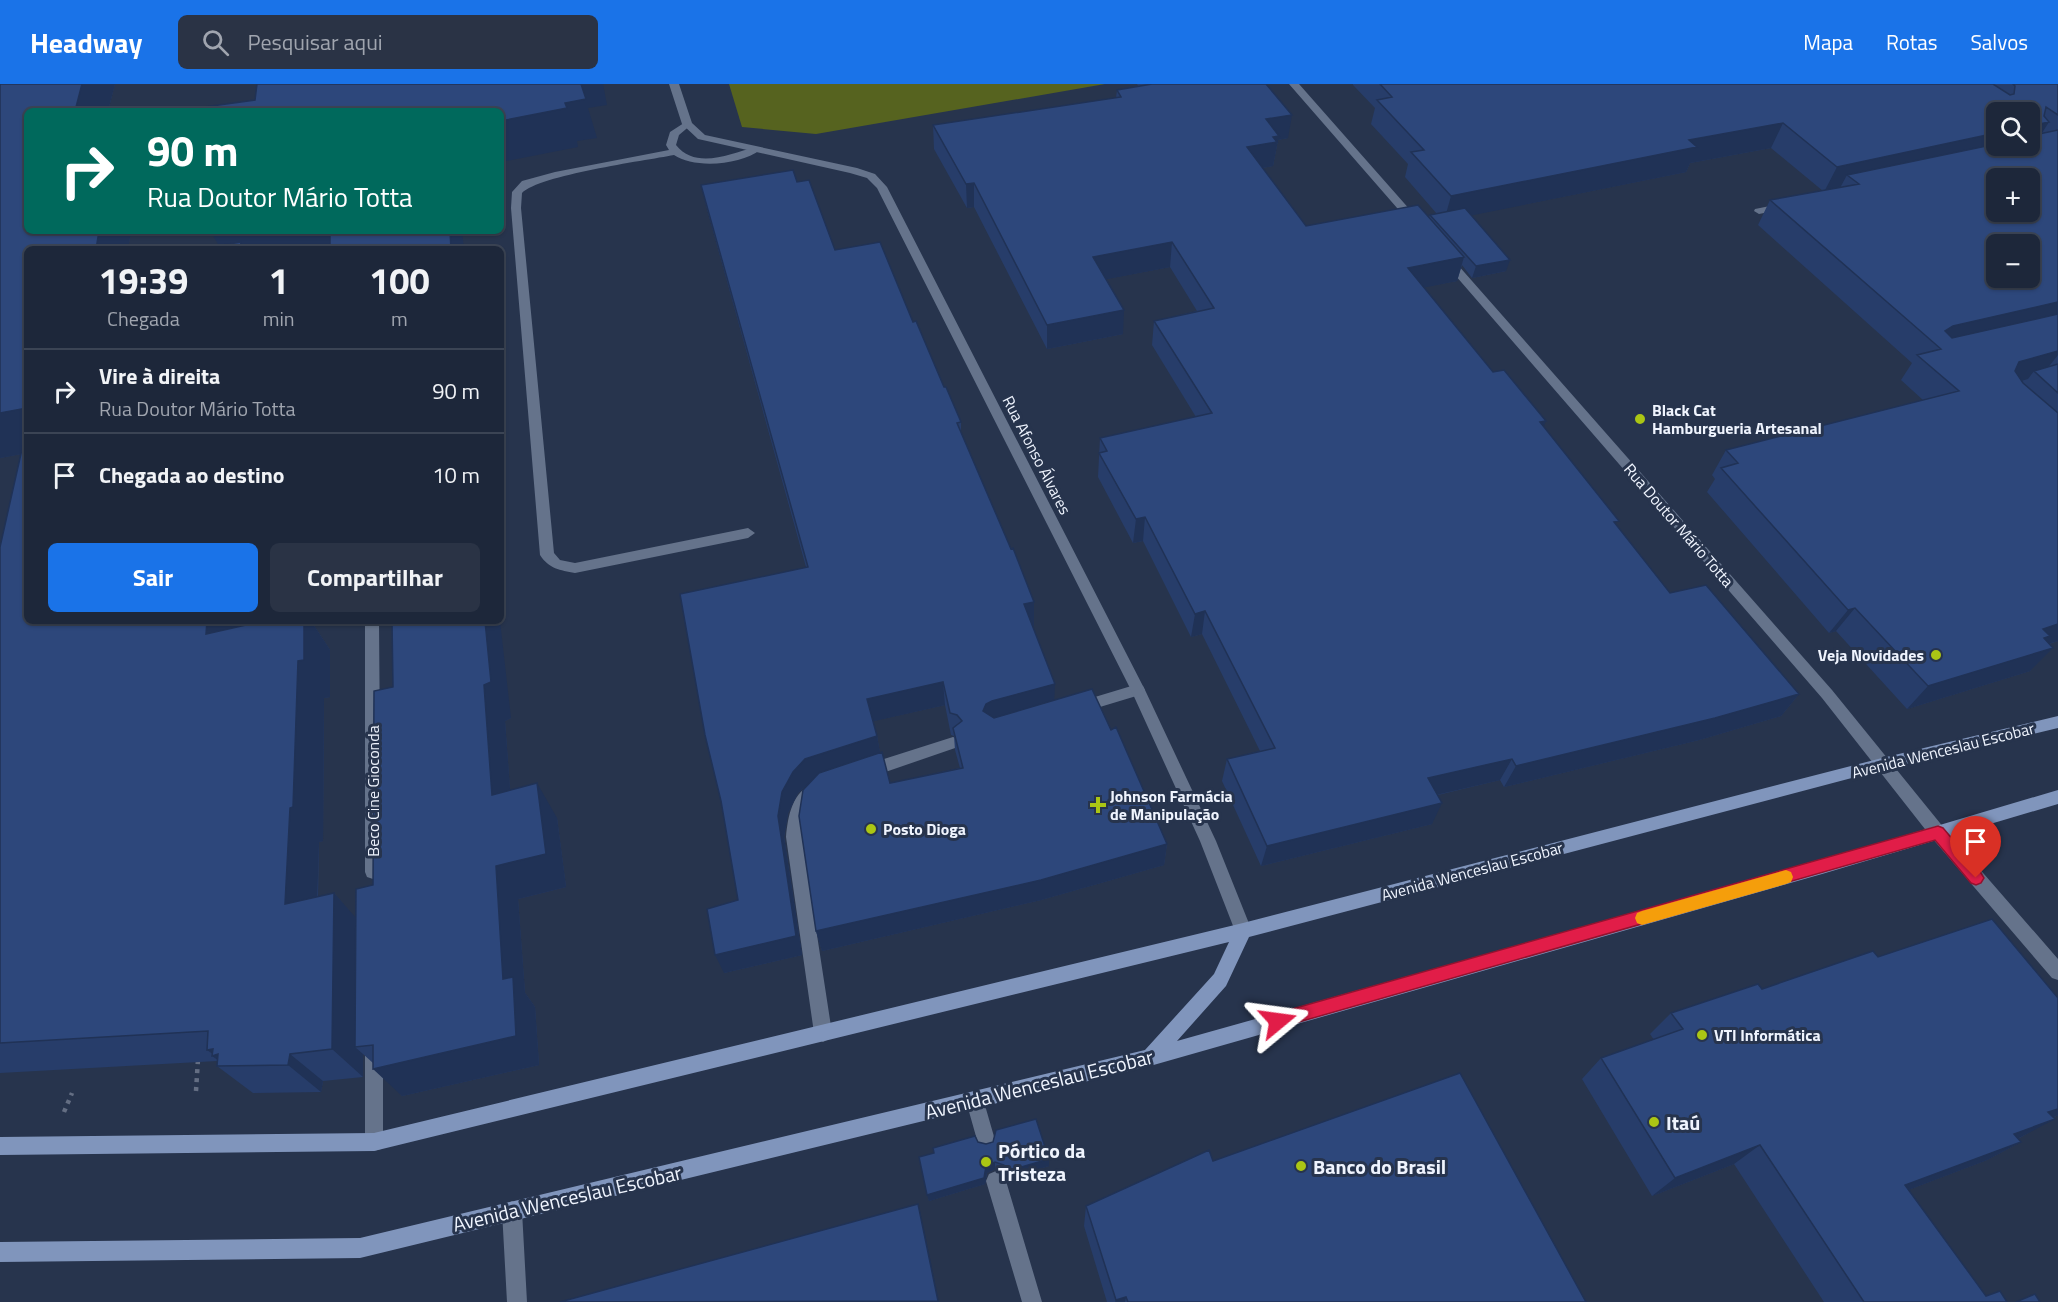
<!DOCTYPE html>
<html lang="pt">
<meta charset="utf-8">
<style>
:root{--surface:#1d273a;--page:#2a3345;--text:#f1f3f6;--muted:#a0a5af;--line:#3b4454;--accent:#1a73e8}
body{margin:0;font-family:"Titillium Web",sans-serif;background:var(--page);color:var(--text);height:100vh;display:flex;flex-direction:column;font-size:22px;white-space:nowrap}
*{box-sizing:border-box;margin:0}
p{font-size:20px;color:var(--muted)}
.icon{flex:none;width:33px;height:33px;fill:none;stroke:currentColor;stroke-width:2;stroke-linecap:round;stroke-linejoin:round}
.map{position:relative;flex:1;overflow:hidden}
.side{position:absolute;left:24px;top:162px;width:480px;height:378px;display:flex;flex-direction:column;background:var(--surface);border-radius:9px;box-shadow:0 2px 4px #0004,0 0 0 2px var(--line)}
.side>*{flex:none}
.hud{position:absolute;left:24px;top:24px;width:480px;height:126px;border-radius:9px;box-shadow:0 2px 4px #0004,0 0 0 2px var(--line);background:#00695c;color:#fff;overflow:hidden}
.fabs{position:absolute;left:1986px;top:18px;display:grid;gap:12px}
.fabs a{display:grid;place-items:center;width:54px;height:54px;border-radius:9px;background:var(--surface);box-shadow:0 2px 4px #0004,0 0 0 2px var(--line);font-size:30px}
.pin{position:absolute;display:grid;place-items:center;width:51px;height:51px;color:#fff;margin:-62px -26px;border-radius:50% 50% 50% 0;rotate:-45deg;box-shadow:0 0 6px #0007}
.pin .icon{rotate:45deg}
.me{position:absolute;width:66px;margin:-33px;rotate:74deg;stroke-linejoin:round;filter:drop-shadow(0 0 4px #0008)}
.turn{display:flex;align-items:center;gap:21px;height:126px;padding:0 24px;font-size:27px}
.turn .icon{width:78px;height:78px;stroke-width:2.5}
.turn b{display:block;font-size:42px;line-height:51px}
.eta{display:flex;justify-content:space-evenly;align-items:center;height:102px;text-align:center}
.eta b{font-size:36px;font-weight:700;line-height:42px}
.action{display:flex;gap:12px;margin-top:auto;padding:12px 24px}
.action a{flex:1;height:69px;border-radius:9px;background:var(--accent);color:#fff;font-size:24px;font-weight:700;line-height:69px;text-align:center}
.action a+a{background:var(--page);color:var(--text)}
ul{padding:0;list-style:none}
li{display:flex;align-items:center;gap:18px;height:84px;padding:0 24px;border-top:2px solid var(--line)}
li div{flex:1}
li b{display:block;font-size:22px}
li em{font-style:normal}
header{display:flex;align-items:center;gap:36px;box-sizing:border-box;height:84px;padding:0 30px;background:var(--accent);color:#fff}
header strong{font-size:28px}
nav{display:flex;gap:33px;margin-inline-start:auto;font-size:21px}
.search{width:420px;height:54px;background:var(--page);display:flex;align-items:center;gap:15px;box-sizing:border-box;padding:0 21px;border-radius:9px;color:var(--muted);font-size:22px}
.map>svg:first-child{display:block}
.forest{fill:#56631f}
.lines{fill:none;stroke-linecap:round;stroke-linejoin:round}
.path{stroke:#646e83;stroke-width:4.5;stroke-dasharray:4 5;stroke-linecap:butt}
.service{fill:#65738b;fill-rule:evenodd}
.minor{fill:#65738b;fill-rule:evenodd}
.tertiary{fill:#65738b;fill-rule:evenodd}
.secondary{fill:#8095bc;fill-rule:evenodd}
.wall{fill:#273d6a;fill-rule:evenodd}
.shaded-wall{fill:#203256}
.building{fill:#2d477b;stroke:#203256;stroke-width:1.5;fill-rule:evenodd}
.route{fill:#e11d48;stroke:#92132f;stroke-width:1.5}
.slow{fill:#f59e0b}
.poi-dot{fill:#abc614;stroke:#27344d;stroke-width:2}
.labels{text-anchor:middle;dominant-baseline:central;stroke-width:6;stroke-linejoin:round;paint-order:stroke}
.poi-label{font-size:16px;font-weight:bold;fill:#eff4fe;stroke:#27344d;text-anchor:start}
.street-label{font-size:16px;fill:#eff4fe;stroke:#27344d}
.near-street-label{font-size:20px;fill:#eff4fe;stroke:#27344d}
.near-poi-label{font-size:20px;font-weight:bold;fill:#eff4fe;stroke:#27344d;text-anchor:start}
</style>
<header>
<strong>Headway</strong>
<div class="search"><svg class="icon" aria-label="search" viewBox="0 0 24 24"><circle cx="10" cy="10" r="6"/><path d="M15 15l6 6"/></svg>Pesquisar aqui</div>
<nav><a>Mapa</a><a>Rotas</a><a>Salvos</a></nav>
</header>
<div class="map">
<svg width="2058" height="1218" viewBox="0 0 2058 1218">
<rect width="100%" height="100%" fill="#27344d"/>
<!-- forest -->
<path class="forest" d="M729,0H1105L816,50L742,43Z"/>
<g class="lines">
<!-- path -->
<path class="path" d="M196,1007L198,975
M64,1028L72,1009"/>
<!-- service -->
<path class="service" d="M687,37L692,40L679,51L676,61C696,86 730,70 755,63L760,66C741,81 694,85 674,71C643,77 540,91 522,109L521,124L554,469L560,476L575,479L748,444L755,449L748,454L575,489C560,486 549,485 540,471L511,124L512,108L522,97L555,88L669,66L666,61L670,48Z
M1138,600L1143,602L1145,606L1143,610L1080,629L1075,627L1072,623L1075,619Z
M953,653L958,655L961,659L958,663L868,694L862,692L860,687L862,682Z
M815,699L821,701L823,706L806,726L802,753L832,949L829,955L823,958L817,955L814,949L786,753C788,732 792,707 815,699Z
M512,1117L519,1120L522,1127L527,1218H507L502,1127L505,1120Z"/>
<!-- minor -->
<path class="minor" d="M1785,119L1790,122L1789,124L1759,130L1754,127L1755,125Z
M365,537H379L381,788L379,793L373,795L367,793L365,788Z
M1938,742L1944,744L2058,875V896L2052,894L1932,754L1930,749L1932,744Z
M374,959L380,962L383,968V1058L381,1065L374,1067L367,1065L365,1058V968L368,962Z
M975,1008L982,1011L995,1056L993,1063L986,1065L979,1063L966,1017L968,1011Z
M996,1087L1003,1090L1006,1097L1042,1218H1022L986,1097L989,1090Z"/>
<!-- tertiary -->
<path class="tertiary" d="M669,0H679L692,39L705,51L857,84L875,90L887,103L1145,606L1216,757L1252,847L1249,852L1243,855L1237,852L1200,757L1131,606L877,104L867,94L850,89L698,55L682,40Z
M1289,0H1299L1419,136V140H1411Z
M1446,171L1450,172L1832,606L1944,744L1946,749L1944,754L1938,756L1932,754L1822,614L1442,176L1440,174Z"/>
<!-- secondary -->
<path class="secondary" d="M2058,632V644L1882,686L1249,853L1226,902L1177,957L1822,776L2058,706V720L1822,790L1150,982L360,1174L0,1178V1158L360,1154L1145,966L1214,890L1229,858L374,1067L0,1071V1053L374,1049L1243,839L1882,674Z"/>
</g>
<!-- wall -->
<path class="wall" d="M0,0H115L108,27H27L131,147L128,165H27L239,537L238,543L311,537L330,566V613L324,614L323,757L319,758L318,813L334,809L355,834L373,801L374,607L511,634L505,637L510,706L557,734L566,803L518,815L525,909L535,923L539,981L402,1012L373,979L363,970V993L323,997L321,1008L253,1009L217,982V977L0,989V463L21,370L0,374Z
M1137,0H1266L1288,54L1278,56L1273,82L1262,84L1306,142L1429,133L1430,131L1437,130L1405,93L1408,80L1371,40L1375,24L1353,1V0H2058V557L2049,560L2030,587L1907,625L1836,547L1829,549L1707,408L1715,395L1712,391L1726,366L1923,316L1901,296L1912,279L1758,141L1770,116L1823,107L1771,64L1690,79L1686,88L1471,131L1506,187L1472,194L1462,181L1457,197L1424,203L1493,288L1544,343L1617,442L1670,509L1799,610L1781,632L1699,656L1504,703L1500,696L1438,711L1432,740L1261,782L1222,697L1227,675L1260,667L1202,550L1191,553L1143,457L1133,459L1098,393L1100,354L1196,333L1152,261L1154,237L1197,227L1170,183L1106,195L1123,250L1047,265L974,123L967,124L934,65L933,41L1116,14L1117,6L1138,2Z
M797,98L835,166L913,238L961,338V348L1034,518V542H1032L1054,616L1111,646L1167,760L1164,781L1041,816L822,867L816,847L811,697L798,709L788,729L784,753L802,871L724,889L806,483L707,125L701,101ZM945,621L951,651L954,652L955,666L960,684L890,699L880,669L877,652L873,637Z
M1878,873L2058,914V1031L2018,1055L2021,1058L1987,1076L1908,1106L1986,1212L2007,1218H1824L1734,1080L1652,1112L1582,995L1601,974L1654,956L1650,950L1671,929Z
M978,1058L1049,1082L1007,1094L1004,1088L995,1085L987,1089L985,1100L929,1117L919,1073L934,1069L933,1064Z
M1213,1077L1586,1218H1107L1084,1142L1086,1122Z"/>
<!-- shaded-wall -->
<path class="shaded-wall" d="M82,0H115L108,27H75Z
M581,0H603L607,21L588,24L597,54L577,57L578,63L501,78V37L565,19Z
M1292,31L1288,54L1278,56L1273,82L1244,87L1247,63L1266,35Z
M2049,38L2033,63L1847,91L1840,104L1824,108L1837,83L1996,49V62H2030V42Z
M1783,39L1771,64L1690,79L1686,88L1444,137L1451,112L1689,56Z
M974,99V123L967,124L966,100Z
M99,147H131L128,165H96Z
M231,147H338L346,165H221L212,150Z
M450,147H462L464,165H451Z
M1172,158L1170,183L1092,198L1093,173Z
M1464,173L1457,197L1402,208L1408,184Z
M1510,176L1506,187L1472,194L1476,182Z
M2058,218V238L1940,266L1945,247L1953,242Z
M1124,226L1123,250L1047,265V241Z
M2058,267V271L2042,291L2034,287L2028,295L2000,303L2019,278Z
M27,324V369L0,374V329Z
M1546,337L1536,361L1540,338Z
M1145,433L1143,457L1133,459L1136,435Z
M1034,518V542L1024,543V520Z
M1855,524L1836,547L1829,549L1848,526Z
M1205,527L1202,550L1191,553L1195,530Z
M207,537H239L235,587L206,550Z
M304,537H311L330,566V613L324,614L323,757L319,758L316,852L285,820L298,577Z
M485,537H500L511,634L505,637L513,745L492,711L484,601Z
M2058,540V557L2040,562L2053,564L2030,587L1907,625L1928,602L2043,545Z
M943,598L945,621L870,638L867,615Z
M1055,600L1054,622L993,640L983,627L986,620L992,617Z
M1799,610L1781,632L1699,656L1504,703L1516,682Z
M877,652L881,674L811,697L798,709L788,729L784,753L802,871L724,889L715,871L778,732L782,708L793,688L805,675Z
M1512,675L1500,696L1419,715L1428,694Z
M537,699L557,734L566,803L518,815L525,909L535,923L539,981L402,1012L373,985L503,895L496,782Z
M1442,719L1432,740L1261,782L1267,762Z
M1167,760L1164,781L1041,816L822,867L816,847Z
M334,809L363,842L355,963L363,970V993L332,965Z
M213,965L235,982H226L212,972L214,971L207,966Z
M290,970L323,997L321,1008L288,981Z
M2058,1025V1031L2052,1034L2048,1028Z
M2055,1035L2019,1054L1980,1069L2014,1050Z
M2021,1058L1987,1076L1874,1119L1905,1101Z
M1760,1061L1734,1080L1652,1112L1675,1094Z
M1049,1075V1082L1007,1094V1087Z
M995,1078V1085L987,1089L985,1100L929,1117L927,1111Z
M918,1120L923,1141L939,1218H935Z
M1126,1213L1125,1218H1115L1116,1216Z"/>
<!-- building -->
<path class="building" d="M0,0H82L75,27H27V147H99L96,165H27V324L0,329Z
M257,0H581L586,15L565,19L567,24L501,37V27H175L255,16Z
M1152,0H1266L1292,31L1266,35L1279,52L1273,53L1277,58L1247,63L1306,142L1418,121L1464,173L1408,184L1493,288L1504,286L1546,337L1540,338L1619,437L1614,438L1670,509L1706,501L1799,610L1715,634L1516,682L1512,675L1428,694L1442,719L1267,762L1227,675L1275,664L1205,527L1195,530L1145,433L1136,435L1099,369L1107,367L1100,354L1212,329L1154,237L1214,224L1172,158L1093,173L1124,226L1047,241L974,99L966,100L933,41L1121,13L1117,6Z
M1380,0H1993L2010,11L2014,10L2015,2L2013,0H2058V31L2046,23L2044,32L2049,38L2030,42V28H1996V49L1837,83L1783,39L1689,56L1697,63L1451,112L1411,68L1424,66L1377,16L1392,13Z
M2058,46V218L1953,242L1945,247L1952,254L2058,230V267L2019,278L2015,287L2023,299L2058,329V540L2043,545L2050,552L2044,554L2053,564L1928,602L1855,524L1848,526L1721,384L1738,379L1726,366L1959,307L1917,271L1941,265L1770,116L1859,100L1847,91L1996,60V62H2030V52ZM1996,94H2030V128H1996ZM1996,160H2030V194H1996Z
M793,86L797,98L809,96L835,166L880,158L913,238L916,237L944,303H946L961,338L957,339L1011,465L1013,464L1034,518L1024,520L1055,600L992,617L986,620L983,627L994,634L1092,605L1111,646L1116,643L1167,760L1041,796L816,847L799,732L803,706L819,689L882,668L890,699L963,684L953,644L962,637L957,631L950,629L943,598L867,615L877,652L805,675L793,688L782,708L778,732L796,852L715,871L707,825L738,816L721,717L705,651L680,510L808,483L701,101Z
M1465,124L1510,176L1476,182L1430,131Z
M213,147H231L212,150Z
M330,147H450L451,165H330Z
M241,158L240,165H200Z
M2058,280V309L2034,287Z
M27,343V537H207L206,550L264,537H304V576L298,577L293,723L290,724L285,820L334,809L332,965L290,970L288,981L217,982L218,970L212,972L213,965L207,966L208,947L0,959V463Z
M392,537H485L491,598L484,601L492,711L537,699L546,770L496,782L503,895L513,893L516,952L373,985V961L355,963L356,805L373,801L374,607L393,603Z
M1992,835L2058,914V1025L2048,1028L2055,1035L2014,1050L2021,1058L1905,1101L1986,1212L2000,1207L2007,1218H1864L1760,1061L1675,1094L1601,974L1683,945L1671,929L1758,900L1762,905L1873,867L1878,873Z
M1460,989L1586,1218H1128L1126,1213L1116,1216L1086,1122L1209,1066L1213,1077Z
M1036,1035L1049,1075L1007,1087L1004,1081L995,1078L986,1082L984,1094L927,1111L919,1073L934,1069L933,1064L975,1052L978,1058L986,1060L993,1058L996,1046Z
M918,1120L938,1217L560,1218Z
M2035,1210L2040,1218H2016Z"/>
<!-- route -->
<path class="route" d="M1938,742L1943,744L1981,789L1984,794L1981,799L1976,801L1971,799L1935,756L1278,944L1272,942L1269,937L1272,931L1278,929Z"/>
<!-- slow -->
<path class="slow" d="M1786,786L1791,788L1793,793L1791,798L1786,800L1642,841L1637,839L1635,834L1637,829L1642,827Z"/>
<!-- markers -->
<g class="poi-dot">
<circle cx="1640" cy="335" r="6"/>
<circle cx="1936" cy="571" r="6"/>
<path d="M1095 712h6v6h6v6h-6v6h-6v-6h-6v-6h6z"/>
<circle cx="871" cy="745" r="6"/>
<circle cx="1702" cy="951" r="6"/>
<circle cx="1654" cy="1038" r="6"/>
<circle cx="986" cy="1078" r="6"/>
<circle cx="1301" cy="1082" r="6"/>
</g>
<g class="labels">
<!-- poi labels -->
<g class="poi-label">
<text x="1652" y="326">Black Cat<tspan x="1652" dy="18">Hamburgueria Artesanal</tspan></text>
<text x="1924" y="571" text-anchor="end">Veja Novidades</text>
<text x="1110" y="712">Johnson Farmácia<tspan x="1110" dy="18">de Manipulação</tspan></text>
<text x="883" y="745">Posto Dioga</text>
<text x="1714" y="951">VTI Informática</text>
</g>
<!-- street labels -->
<g class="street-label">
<text transform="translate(1037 371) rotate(63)">Rua Afonso Álvares</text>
<text transform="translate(1679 441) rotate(49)">Rua Doutor Mário Totta</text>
<text transform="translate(1943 666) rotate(-14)">Avenida Wenceslau Escobar</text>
<text transform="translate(373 707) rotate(-90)">Beco Cine Gioconda</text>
<text transform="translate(1472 787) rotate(-15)">Avenida Wenceslau Escobar</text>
</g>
<!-- near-street labels -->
<g class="near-street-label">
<text transform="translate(1039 1000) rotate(-14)">Avenida Wenceslau Escobar</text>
<text transform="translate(567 1114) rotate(-13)">Avenida Wenceslau Escobar</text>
</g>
<!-- near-poi labels -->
<g class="near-poi-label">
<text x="1666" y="1038">Itaú</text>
<text x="998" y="1066">Pórtico da<tspan x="998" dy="23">Tristeza</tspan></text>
<text x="1313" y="1082">Banco do Brasil</text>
</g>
</g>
</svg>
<div class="fabs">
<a><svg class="icon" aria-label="search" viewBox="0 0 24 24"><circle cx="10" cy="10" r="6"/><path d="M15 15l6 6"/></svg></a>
<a>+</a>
<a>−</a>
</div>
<div class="pin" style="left:1976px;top:794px;background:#d93025"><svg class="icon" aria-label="arrive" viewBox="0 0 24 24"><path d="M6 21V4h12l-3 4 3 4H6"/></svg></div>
<svg class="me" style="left:1278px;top:937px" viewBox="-20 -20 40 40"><path d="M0-17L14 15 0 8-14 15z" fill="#e11d48" stroke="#fff" stroke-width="4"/></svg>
<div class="hud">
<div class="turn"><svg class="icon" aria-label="right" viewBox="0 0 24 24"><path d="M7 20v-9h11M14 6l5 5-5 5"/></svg><div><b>90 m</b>Rua Doutor Mário Totta</div></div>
</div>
<section class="side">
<div class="eta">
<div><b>19:39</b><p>Chegada</p></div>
<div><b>1</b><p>min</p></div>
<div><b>100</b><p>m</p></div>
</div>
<ul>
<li><svg class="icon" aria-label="right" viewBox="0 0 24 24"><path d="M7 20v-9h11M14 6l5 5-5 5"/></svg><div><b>Vire à direita</b><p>Rua Doutor Mário Totta</p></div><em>90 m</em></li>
<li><svg class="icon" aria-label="arrive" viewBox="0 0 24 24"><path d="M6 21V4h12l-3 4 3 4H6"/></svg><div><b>Chegada ao destino</b></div><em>10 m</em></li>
</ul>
<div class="action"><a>Sair</a><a>Compartilhar</a></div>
</section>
</div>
